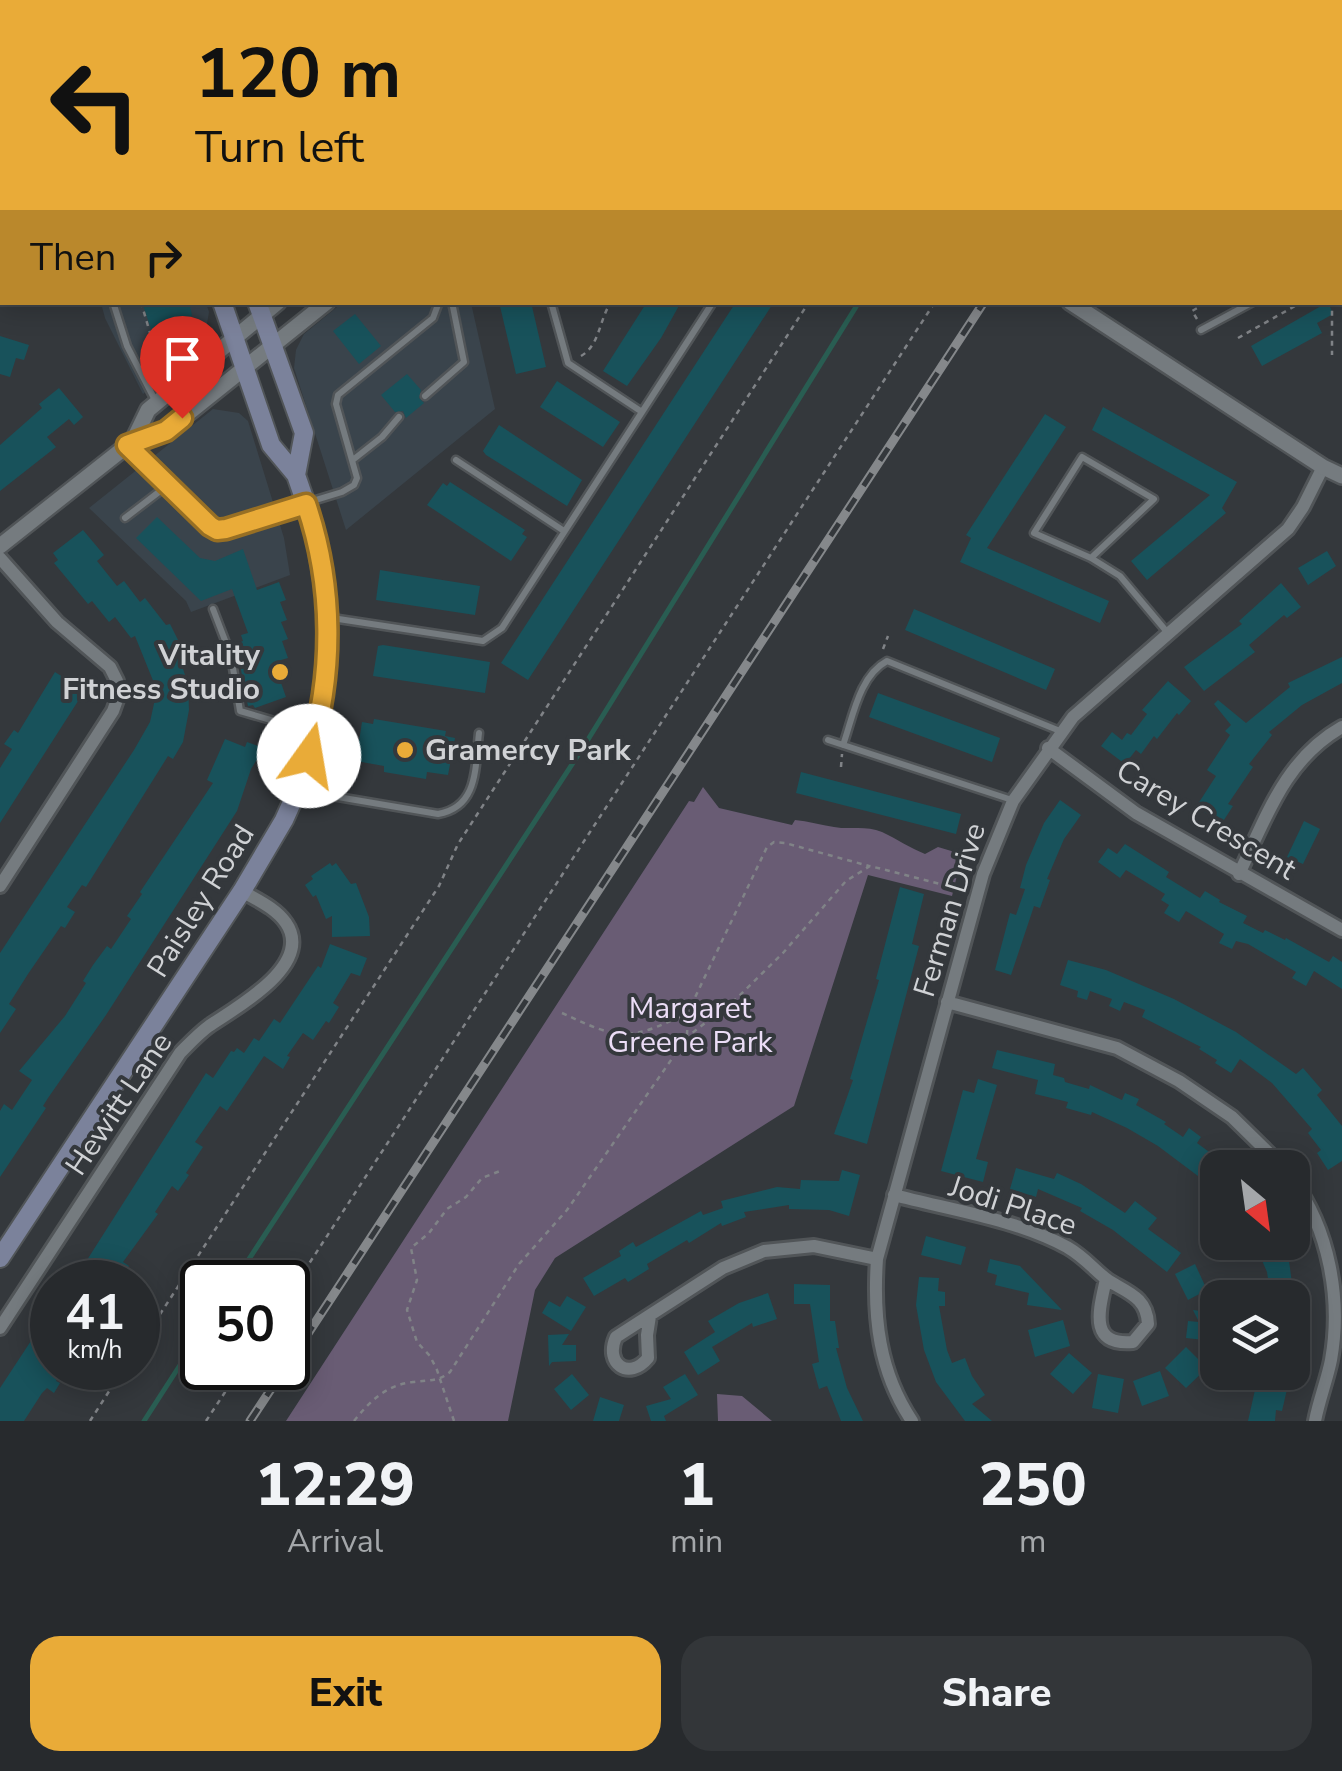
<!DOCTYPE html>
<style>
:root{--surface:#272a2d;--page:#333639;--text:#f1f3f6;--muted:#a4a7aa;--line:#434649;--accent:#e9ab38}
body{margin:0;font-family:"Nunito Sans",sans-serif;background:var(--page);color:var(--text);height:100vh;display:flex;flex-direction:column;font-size:38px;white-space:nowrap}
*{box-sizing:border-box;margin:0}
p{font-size:32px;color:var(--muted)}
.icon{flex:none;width:55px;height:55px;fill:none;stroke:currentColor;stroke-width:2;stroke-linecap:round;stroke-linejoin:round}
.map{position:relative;height:1421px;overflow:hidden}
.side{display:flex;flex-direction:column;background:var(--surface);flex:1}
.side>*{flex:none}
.top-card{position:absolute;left:0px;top:0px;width:1342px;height:305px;box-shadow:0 5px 25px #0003,0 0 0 2px var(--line);background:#e9ab38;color:#111;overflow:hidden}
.needle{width:65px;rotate:151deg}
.buttons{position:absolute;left:1200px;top:1150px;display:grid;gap:20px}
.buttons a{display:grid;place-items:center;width:110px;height:110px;border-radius:20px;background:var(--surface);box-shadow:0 5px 25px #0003,0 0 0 2px var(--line);font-size:50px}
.speed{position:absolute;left:30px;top:1260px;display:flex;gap:20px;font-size:50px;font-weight:700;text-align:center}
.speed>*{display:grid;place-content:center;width:130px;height:130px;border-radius:50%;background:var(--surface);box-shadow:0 5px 25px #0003,0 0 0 2px var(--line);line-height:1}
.speed small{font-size:25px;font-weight:400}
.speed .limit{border:5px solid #111;border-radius:15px;background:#fff;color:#111}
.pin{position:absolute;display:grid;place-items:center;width:85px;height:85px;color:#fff;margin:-102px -42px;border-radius:50% 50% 50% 0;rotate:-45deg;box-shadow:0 0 10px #0007}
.pin .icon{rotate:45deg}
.me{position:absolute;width:110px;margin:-55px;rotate:13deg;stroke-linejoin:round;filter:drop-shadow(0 0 8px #0008)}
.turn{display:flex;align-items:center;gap:35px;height:210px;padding:0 30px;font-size:45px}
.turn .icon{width:130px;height:130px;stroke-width:2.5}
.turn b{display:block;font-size:70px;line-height:85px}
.then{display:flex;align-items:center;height:95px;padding:0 30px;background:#0003;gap:20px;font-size:38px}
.eta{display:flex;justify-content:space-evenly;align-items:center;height:170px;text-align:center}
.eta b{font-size:60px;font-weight:800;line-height:70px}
.primary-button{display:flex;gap:20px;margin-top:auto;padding:20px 30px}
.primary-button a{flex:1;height:115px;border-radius:30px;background:var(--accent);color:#111;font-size:40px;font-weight:800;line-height:115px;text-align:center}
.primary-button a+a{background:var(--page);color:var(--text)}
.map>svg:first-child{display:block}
.built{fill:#3a444c}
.green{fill:#695c74}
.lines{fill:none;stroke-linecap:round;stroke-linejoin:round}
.stream{stroke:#295d52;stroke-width:5}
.building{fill:#18525b}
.service-casing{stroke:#515558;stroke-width:11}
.minor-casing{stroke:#515558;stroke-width:18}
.tertiary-casing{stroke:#515558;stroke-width:20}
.secondary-casing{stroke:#515558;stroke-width:22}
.path{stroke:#808387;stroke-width:2.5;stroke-dasharray:5 5;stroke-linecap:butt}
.service{stroke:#757b7f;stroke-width:6}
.minor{stroke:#757b7f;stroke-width:12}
.tertiary{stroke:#757b7f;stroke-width:15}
.secondary{stroke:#7b829b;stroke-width:18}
.rail-casing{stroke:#85888b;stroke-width:9}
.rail{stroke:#34383c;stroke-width:5;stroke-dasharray:15;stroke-linecap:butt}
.route-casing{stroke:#976f24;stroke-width:25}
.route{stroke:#e9ab38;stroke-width:18}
.poi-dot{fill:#e9ab38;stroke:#34383c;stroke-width:4}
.labels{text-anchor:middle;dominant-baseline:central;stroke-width:8;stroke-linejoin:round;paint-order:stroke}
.poi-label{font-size:30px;font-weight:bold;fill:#d0d2d5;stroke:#34383c;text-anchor:end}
.street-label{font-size:30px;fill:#d0d2d5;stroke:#34383c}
.park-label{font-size:30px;fill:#ebddf6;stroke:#34383c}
</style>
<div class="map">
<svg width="1342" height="1421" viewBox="0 0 1342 1421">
<rect width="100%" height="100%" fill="#34383c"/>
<!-- built -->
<path class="built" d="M101,303H206L209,312L203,347L143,394L105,318Z
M342,303H471L495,409L346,530L294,368L296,350L304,334Z
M213,409L239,413L248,421L284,538L290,575L191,612L186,601L89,508Z"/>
<!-- green -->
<path class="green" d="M703,787L719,808L792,825L795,820C808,821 821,825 834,827C850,830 866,825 882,832C897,839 910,848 925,854L938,847L958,853L959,867L952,896L868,875L794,1106L555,1258L535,1290L508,1421H286L689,801L694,802Z
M717,1394L742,1396L772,1421H718Z"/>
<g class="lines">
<!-- stream -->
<path class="stream" d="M1311,2L1312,0
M1340,98H1342
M234,1282L584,746L859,302
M144,1421L202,1331"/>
</g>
<!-- building -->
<path class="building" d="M142,302H189L192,315L187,323L152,332Z
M499,302H531L546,367L516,374Z
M647,302H681L661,338L627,386L603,371Z
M736,302H774L528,680L501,663Z
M1328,302L1333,314L1317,323L1322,333L1262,366L1251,346Z
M355,314L381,346L359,364L333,331Z
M0,336L29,345L24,360L16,358L10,377L0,374Z
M407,374L421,390L419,398L424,403L406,418L403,411L395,412L381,395Z
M557,381L620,422L603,447L540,407Z
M59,388L83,417L74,425L69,419L47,437L56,447L0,491V445L42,408L39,404Z
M1103,407L1237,482L1222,508L1226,513L1147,580L1131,561L1210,495L1092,430Z
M1045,414L1066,427L987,548L1109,601L1100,623L960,562L971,538L966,535Z
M499,425L582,480L567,506L486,455L483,451Z
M450,482L525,530L522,534L527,537L511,561L427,505L443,483L447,486Z
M157,517L200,558L215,561L243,549L257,590L279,582L286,600L280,602L287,620L281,622L288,639L282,641L288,658L281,660L288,677L280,680L286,697L255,708L253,705L248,706L236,644L243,641L241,635L248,633L232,589L201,601L136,538Z
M83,530L104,555L97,561L117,586L124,581L140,602L145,598L166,625L170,624L178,640L174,642L188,684L189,710L183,742L173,759L168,756L86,887L82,885L67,907L75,912L65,928L61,926L28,974L9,1004L16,1009L0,1033V953L134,750L150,722L155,699L154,683L135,636L131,638L115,617L109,622L92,601L88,604L54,563L58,560L53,553Z
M1327,551L1336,566L1308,585L1298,568Z
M380,570L480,586L475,615L376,600Z
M1281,583L1301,607L1287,618L1284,615L1249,645L1255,652L1204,691L1184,667L1242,624L1239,621Z
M914,609L1055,669L1046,690L905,630Z
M383,645L490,662L485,693L373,676L378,646Z
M1342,657V683L1302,705L1269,732L1272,735L1249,764L1253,767L1228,804L1233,806L1222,823L1196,807L1216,776L1207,770L1230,735L1225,731L1231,725L1214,704L1218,700L1246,723L1290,687L1288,683Z
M55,672L83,690L80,698L0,823V768L12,749L4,744L14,730L18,733Z
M1168,681L1191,701L1179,715L1177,713L1157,739L1154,736L1141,754L1136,750L1125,764L1101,746L1112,732L1122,740L1127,733L1131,735L1147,714L1142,710Z
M878,693L1000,738L992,762L869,717Z
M374,719L446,731L445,736L455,738L448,775L427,772L426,779L384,772V766L356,761L362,722L373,724Z
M225,739L245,747L247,742L264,748L251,769L237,811L106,1015L48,1098L43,1106L46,1108L0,1177V1111L4,1104L12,1110L32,1080L19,1071L65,1016L86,983L83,981L93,965L107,946L111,949L131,919L127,916L142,894L140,892L213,783L207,780Z
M801,772L961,814L956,834L796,793Z
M1060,800L1081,815L1064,839L1047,879L1050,880L1040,908L1034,906L1011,975L995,970L1010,913L1016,915L1025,889L1020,888L1026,865L1044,823Z
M1304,821L1320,829L1303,864L1287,857Z
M1125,844L1169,872L1166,877L1200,898L1205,891L1220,900L1219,902L1247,916L1243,923L1263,933L1265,930L1285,940L1286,938L1329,962L1333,956L1342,962V989L1314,971L1306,986L1292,978L1296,972L1248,944L1236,941L1232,949L1219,943L1224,934L1186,911L1179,922L1164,913L1169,905L1161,900L1165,894L1126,870L1120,878L1098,862L1108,848L1117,854Z
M330,863L332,866L336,863L351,884L356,883L369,917L370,936L332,937V916L326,919L316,895L313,897L305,885L313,879L311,876Z
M900,887L924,894L912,944L919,946L867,1144L834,1134L853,1080L850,1079L879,980L876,979Z
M330,944L367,958L360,976L351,973L333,1003L339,1007L329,1023L326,1021L313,1040L303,1033L287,1056L290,1057L283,1069L264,1056L227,1111L220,1106L195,1142L203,1147L186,1173L189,1175L178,1191L172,1186L155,1212L158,1214L123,1262L129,1266L118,1282H73L206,1073L213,1078L231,1051L234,1052L237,1048L244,1053L254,1038L259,1041L274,1019L280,1023L318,966L321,968Z
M1068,960L1106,970L1174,999L1236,1032L1296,1074L1303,1068L1322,1090L1317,1095L1342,1126V1161L1328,1170L1317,1153L1321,1150L1308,1133L1312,1129L1272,1083L1240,1059L1231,1073L1215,1063L1217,1060L1199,1049L1201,1047L1142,1017L1145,1010L1124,1002L1120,1011L1109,1006L1112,999L1090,991L1087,1000L1077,997L1078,991L1060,985Z
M997,1050L1055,1064L1053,1075L1064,1078L1065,1082L1089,1089L1090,1085L1122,1100L1125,1093L1139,1099L1136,1105L1166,1122L1164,1124L1183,1137L1189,1128L1201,1137L1197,1143L1216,1157L1221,1151L1231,1159L1226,1165L1229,1168H1218V1191L1158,1146L1127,1128L1092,1112L1091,1115L1066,1108L1068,1102L1035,1094L1038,1080L992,1068Z
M978,1079L997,1085L976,1159L988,1162L983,1182L941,1171L963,1090L974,1093Z
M1016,1168L1054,1179L1057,1173L1081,1184L1125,1213L1135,1201L1157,1218L1148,1229L1181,1253L1167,1272L1113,1230L1080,1211L1082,1208L1038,1189L1036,1197L1010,1189Z
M842,1170L860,1175L849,1216L829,1210L789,1209V1205L744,1212L746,1217L722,1226L721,1223L689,1243L687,1240L647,1264L649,1269L628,1282L625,1278L594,1296L583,1278L621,1256L619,1251L633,1242L636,1247L701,1211L703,1215L723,1208L721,1201L777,1187L800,1189L801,1180L839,1181Z
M926,1236L966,1247L961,1265L921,1255Z
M1254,1242H1288L1295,1258L1289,1261L1294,1298H1271L1267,1272Z
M990,1259L1020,1266L1062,1310L1027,1305L1029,1293L995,1285L997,1275L987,1272Z
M1195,1264L1207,1290L1188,1300L1175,1274Z
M919,1277L939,1278L938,1291L945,1292V1306H939L947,1350L952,1363L965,1358L972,1376L985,1395L972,1404L992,1421H965L936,1382L924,1350L916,1305Z
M794,1284L830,1285V1321H835L839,1348H836L847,1388L863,1421H841L827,1386L819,1389L812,1364L819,1362L810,1304H794Z
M768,1293L777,1319L753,1327L752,1323L712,1347L720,1361L698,1375L684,1352L715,1332L708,1321L739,1303Z
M567,1296L586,1307L571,1331L542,1313L549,1301L560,1307Z
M52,1309V1368H65L56,1381L60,1383L54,1393L47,1388L42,1393L24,1421H0V1388Z
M1193,1310L1217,1313L1214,1341L1186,1338L1188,1321L1199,1322Z
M1063,1320L1070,1346L1035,1357L1028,1330Z
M569,1334L562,1345H576V1361L552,1362L549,1366L548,1335Z
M1186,1347L1207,1368L1186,1388L1165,1368Z
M1069,1353L1092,1373L1073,1394L1050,1374Z
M1160,1371L1169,1396L1142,1406L1133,1381Z
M1259,1372H1291L1282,1411L1276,1410L1275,1421H1248Z
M572,1374L589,1395L571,1410L554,1389Z
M685,1374L698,1395L664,1416L666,1421H651L646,1406L671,1399L663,1387Z
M1098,1374L1124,1379L1118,1413L1092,1408Z
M600,1397L624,1405L619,1421H593Z"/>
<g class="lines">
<!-- service casing -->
<g class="service-casing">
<path id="service" d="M24,0V2
M211,0V2
M400,0L408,2
M294,2V0
M385,2V0
M481,2V0
M777,2L778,0
M1340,260L1342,259
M113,302L127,346L156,402
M551,302L568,363L642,412L713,302
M1201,330L1253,302
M425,396L464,362L452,302
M129,447L217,530L342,492L354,485L357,478L336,404L338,395L433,318L439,302
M354,459L382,437L399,417
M456,460L564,531
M125,518L168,485
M1091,558L1154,499L1082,457L1034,533L1091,558L1120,576L1167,632
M213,609L231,656L240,711L315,733
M332,618L483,641L502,628L642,412
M828,740L1012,800
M843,745C853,717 859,676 887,661L1060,731
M301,785L332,796L438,814C479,807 475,766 479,733"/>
</g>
<!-- minor casing -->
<g class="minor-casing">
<path id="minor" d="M0,558L57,622L110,667L117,681L118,697L113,711L0,886
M1048,748L1136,813L1342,930
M1239,874C1266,818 1285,759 1342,727
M947,1002L1117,1048L1179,1081L1232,1117L1284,1168
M1292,1179C1329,1229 1342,1299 1331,1360C1327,1380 1319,1400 1315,1421
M894,1195C951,1210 1015,1219 1067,1247C1086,1258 1095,1271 1109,1281C1129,1293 1147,1298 1148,1324L1133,1342C1087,1346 1100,1308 1106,1279
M650,1316L647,1335L648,1358C629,1381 604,1364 616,1337L723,1268L764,1251L814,1246L877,1259
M0,1328L180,1053C189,1044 198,1034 209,1026C235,1008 315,965 286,923C276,908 257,900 242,891
M912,1421C879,1372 873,1317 877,1259L983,874L1013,801L1073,717L1288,529L1303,507L1323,467"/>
</g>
<!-- tertiary casing -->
<g class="tertiary-casing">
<path id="tertiary" d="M1070,302L1323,467L1342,476
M133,441L148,410L278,302
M0,546L133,441L166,431L327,302"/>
</g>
<!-- secondary casing -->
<g class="secondary-casing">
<path id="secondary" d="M164,0V2
M257,302L304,433L296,475
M0,1258L242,891L284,820L302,780L316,733L326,674L329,618L314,527L296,475L271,445L222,302"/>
</g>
<!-- path -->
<path class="path" d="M794,0V2
M672,2L673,0
M1079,2L1081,0
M1340,69H1342
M1340,235L1342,234
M141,302L150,333
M1328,302L1332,308V355
M1197,319L1192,311L1208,302
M1238,338L1302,302
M581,356C600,345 599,320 611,302
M170,374L150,335L191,324L212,330
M883,649L888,636
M841,767L842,754
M562,1013C620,1040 628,1042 687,1013
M687,1035L688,1012L767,847L774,842L785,843L869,866
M288,1296L935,302
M138,1348L439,886L458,844L809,302
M90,1421L124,1368
M206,1421L241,1368
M354,1421C370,1401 386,1385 413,1382C428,1380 438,1382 450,1372L519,1264L567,1210L687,1037L736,999L783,953L846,881L870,866L960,889
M454,1421L437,1370L430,1356L417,1342L407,1310L417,1280L411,1248L429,1233L447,1209L466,1197L482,1178L500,1171"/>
<!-- service -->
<use href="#service" class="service"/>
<!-- minor -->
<use href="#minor" class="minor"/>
<!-- tertiary -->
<use href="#tertiary" class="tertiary"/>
<!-- secondary -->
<use href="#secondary" class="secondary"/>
<!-- rail casing -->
<g class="rail-casing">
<path id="rail" d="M1178,2L1180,0
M288,1364L984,302
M250,1421L285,1368"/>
</g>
<!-- rail -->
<use href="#rail" class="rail"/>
</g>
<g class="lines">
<!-- route casing -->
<g class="route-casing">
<path id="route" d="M182,418L166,431L127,445L210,526L217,530L226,529L306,504C334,586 334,674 309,756"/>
</g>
<!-- route -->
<use href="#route" class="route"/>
</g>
<!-- markers -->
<g class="poi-dot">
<circle cx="280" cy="672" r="10"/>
<circle cx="405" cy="750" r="10"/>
</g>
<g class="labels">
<!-- poi labels -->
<g class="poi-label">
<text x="260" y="655">Vitality<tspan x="260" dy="34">Fitness Studio</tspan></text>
<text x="425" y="750" text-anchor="start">Gramercy Park</text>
</g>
<!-- street labels -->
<g class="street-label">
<text transform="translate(1206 820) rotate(31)">Carey Crescent</text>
<text transform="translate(201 901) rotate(-58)">Paisley Road</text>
<text transform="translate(950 910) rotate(-73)">Ferman Drive</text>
<text transform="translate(119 1104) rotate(-56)">Hewitt Lane</text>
<text transform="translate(1013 1206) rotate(18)">Jodi Place</text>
</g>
<!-- park labels -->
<g class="park-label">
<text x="690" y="1008">Margaret<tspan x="690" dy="34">Greene Park</tspan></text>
</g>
</g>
</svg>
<div class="buttons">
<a><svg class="needle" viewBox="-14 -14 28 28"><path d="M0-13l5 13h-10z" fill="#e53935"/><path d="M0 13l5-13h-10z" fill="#a4a7aa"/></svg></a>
<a><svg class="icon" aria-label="layers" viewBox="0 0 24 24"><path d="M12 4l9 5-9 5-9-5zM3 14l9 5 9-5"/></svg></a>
</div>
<div class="speed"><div>41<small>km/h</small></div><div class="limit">50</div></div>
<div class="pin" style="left:182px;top:418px;background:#d93025"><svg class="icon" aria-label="arrive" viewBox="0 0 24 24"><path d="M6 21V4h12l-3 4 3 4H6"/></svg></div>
<svg class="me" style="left:309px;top:756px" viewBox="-20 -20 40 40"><circle r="19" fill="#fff"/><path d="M0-13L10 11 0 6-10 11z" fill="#e9ab38"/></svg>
<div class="top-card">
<div class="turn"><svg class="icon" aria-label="left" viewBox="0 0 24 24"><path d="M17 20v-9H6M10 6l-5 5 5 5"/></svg><div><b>120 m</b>Turn left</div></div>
<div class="then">Then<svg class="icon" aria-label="right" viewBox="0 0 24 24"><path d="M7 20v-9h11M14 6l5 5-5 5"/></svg></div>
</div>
</div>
<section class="side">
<div class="eta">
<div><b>12:29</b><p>Arrival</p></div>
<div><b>1</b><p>min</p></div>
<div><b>250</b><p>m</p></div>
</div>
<div class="primary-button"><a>Exit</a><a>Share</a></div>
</section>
